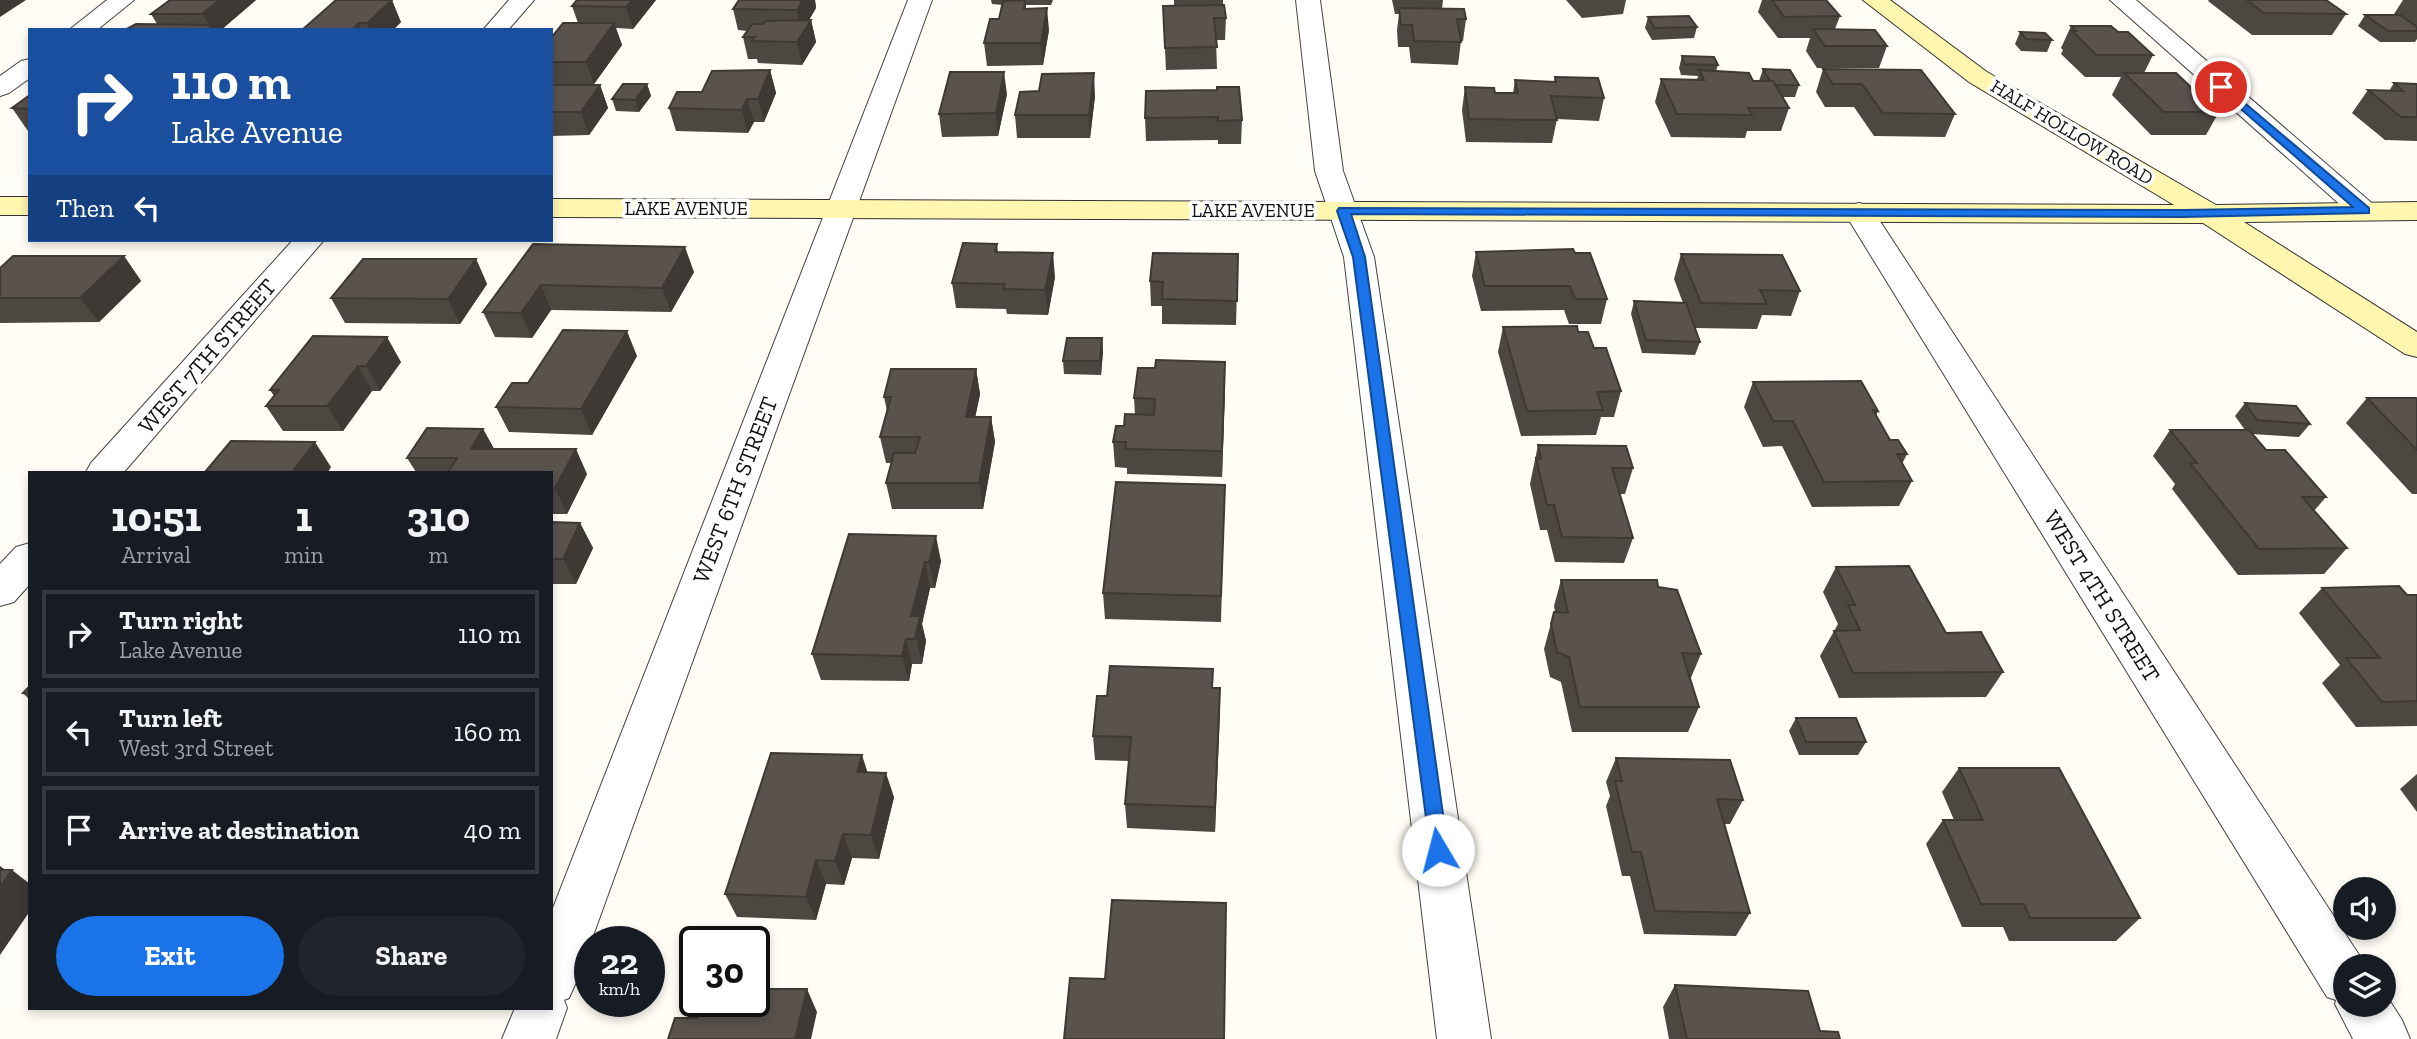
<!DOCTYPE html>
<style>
:root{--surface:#171b24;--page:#20242c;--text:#f1f3f6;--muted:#9ea1a6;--line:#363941;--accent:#1a73e8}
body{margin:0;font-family:"Zilla Slab",serif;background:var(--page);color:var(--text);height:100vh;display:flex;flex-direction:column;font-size:26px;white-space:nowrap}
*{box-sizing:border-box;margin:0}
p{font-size:23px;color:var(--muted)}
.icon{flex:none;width:38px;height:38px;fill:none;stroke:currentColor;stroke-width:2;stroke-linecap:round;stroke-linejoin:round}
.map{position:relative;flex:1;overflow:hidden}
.details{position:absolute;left:28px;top:471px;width:525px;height:539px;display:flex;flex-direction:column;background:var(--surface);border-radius:0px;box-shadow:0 4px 10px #0003}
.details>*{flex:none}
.banner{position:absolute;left:28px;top:28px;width:525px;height:214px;border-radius:0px;box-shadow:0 4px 10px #0003;background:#1a4fa0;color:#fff;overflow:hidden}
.tools{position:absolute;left:2333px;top:877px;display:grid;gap:14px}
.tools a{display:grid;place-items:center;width:63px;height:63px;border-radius:50%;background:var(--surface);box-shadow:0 4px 10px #0003;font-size:35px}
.speed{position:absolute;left:574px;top:926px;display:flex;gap:14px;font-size:35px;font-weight:700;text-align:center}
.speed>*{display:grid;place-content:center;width:91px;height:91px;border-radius:50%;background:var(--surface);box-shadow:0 4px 10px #0003;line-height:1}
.speed small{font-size:18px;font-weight:400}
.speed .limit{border:4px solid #111;border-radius:10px;background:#fff;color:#111}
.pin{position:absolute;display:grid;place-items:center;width:60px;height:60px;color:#fff;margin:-30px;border:4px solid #fff;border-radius:50%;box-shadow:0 2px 7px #0007}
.me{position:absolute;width:77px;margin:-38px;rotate:352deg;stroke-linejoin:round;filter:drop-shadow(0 0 5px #0008)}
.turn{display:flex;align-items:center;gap:24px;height:147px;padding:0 28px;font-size:32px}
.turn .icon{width:91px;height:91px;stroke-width:2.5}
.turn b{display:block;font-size:49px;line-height:60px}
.then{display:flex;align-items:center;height:66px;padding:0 28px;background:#0003;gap:14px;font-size:26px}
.eta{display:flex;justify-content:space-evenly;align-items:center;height:119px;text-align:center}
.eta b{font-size:42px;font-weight:800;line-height:49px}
.primary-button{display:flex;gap:14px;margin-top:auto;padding:14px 28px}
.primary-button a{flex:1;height:80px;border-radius:42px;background:var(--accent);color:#fff;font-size:28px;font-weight:800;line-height:80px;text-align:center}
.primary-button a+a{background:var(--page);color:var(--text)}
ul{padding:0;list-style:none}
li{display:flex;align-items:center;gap:21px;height:88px;margin:0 14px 10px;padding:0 14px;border:4px solid var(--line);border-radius:0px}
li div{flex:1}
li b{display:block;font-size:26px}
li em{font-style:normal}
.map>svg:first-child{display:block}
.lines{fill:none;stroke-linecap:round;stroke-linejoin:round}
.street-casing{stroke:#444;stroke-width:2}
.secondary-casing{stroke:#333;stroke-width:2}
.street{fill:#fff;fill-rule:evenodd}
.secondary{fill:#fff6b0;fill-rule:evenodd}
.wall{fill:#4d4742}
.shaded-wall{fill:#3f3936}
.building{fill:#5a524d;stroke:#3f3936;stroke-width:2}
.route{fill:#1a73e8;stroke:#114b97;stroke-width:2}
.labels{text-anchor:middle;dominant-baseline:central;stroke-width:7;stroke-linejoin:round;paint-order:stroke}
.far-street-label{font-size:19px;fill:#111;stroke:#fff}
.street-label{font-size:23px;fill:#111;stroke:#fff}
</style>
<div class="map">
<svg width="2417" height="1039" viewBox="0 0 2417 1039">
<rect width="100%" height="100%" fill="#fffdf5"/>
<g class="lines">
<!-- street casing -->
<g class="street-casing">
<path id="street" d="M107,0H134L97,30H69Z
M509,0H534L508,30H483Z
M908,0H932L577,980L569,998L564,1000L567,1008L556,1039H502L515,1008H551V913Z
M1296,0H1320L1343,171L1374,257L1491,1039H1437L1344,257L1315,171Z
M2110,0H2136L2374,205L2379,211L2374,217L2364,220L2354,217Z
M30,59V78L9,93L0,96V76L21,61Z
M1859,203L1869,206L1874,212L2363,961L2365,966H2345V1004H2384V992L2402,1020L2410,1039H2353L2335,1004L2336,1000L2327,997L1844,212L1849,206Z
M293,240H324L124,472H86L91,463Z
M30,543V584L14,602L0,606V564L16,547Z"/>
</g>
<!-- secondary casing -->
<g class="secondary-casing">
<path id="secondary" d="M1863,0H1890L1987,72L2216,205L2417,202V220L2244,222L2417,332V357L2405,354L2203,223L551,217V199L2174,205L1969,82Z
M0,197H30V215H0Z"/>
</g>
<!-- street -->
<use href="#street" class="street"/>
<!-- secondary -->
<use href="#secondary" class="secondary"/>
</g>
<!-- wall -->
<path class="wall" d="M256,0L221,30L157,24L151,14Z
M336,0L401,22L393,30H302Z
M577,0H656L633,29L616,28L622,45L594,84H551V38L578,23L572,6Z
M739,0H815L816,8L809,20H811L816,42L802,65L758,63L757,59H748L743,37L747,31L738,30L733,9Z
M991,0H1053L1051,5H1026V9L1049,30L1043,65L987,66L984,43L999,19L1003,5L992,4Z
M1174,0H1223V5L1226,18L1225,40H1216L1217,69L1166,70L1163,6H1174Z
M1392,0H1443L1442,9L1466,19L1463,41H1461L1458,65L1411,63L1409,47H1398L1397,30L1399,14H1395Z
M1566,0H1626L1623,14L1582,18Z
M1762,0H1826L1840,16L1835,29L1887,46L1879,68H1817L1806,51L1810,38H1778L1758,12Z
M2209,0H2326L2346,14L2332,35H2252L2208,1Z
M2403,0H2417V39L2415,42H2380L2358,26L2365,15H2395L2394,14Z
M1648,17L1697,27L1694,38L1652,40L1645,28Z
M2071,26L2118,32L2153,55L2144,73L2194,90L2222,103L2217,110L2219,112L2206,135H2151L2112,95L2121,77H2085L2061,54L2063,50L2061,48Z
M2020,32L2052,40L2047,52L2021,51L2015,44Z
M1682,56L1718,65L1716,71L1753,81H1759L1763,69L1799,85L1795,97H1782L1789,108L1781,131H1747L1745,138L1671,137L1655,102L1661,79L1697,80L1698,76L1681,75L1679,68Z
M1823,69L1955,114L1945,137L1874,136L1854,107H1825L1816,92Z
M770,70L776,93L764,122H754L748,133L676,131L669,108Z
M1555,77L1604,98L1599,121L1557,119L1552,143L1466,142L1462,110L1465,87L1495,93H1513L1515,80L1554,82Z
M2394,83L2417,84V141L2385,140L2352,113L2368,90L2389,91Z
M647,84L651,96L639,112L616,111L612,99Z
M551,85H600L608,108L589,135L551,136Z
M1217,90L1242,120L1241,144H1218V140L1146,141L1145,118Z
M1039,91L1095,96L1090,138H1017L1015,115Z
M1007,94L998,136L942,137L939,114Z
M30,95V131H28L12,108Z
M533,244L694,272L671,312L551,310L532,338L495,337L483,312Z
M997,244L998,252L1055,277L1048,315L1007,314L1006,309L956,308L952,283Z
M1476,252L1575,253L1607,299L1601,324H1569L1564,310L1481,311L1472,276Z
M1238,254L1236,325L1162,324V306H1151L1150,281Z
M1681,254L1800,291L1791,316L1762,315L1757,329L1695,328L1700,342L1695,355L1642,353L1631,314L1634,301L1683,303L1674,279Z
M124,256L141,281L99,322L0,323V268Z
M476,259L487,284L460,324L345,323L331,298Z
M1503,327L1578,332L1594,348L1621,391L1614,417H1601L1596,435L1521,436L1498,352Z
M313,336L401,362L380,391H372L343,431H283L266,406L274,396L270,390Z
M1102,338L1103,351L1101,375L1064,374L1063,361Z
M637,356L592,435L509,432L496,407L528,383Z
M976,369L980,394L975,417H991L995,442L983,509H892L886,483L891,463H886L880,437L887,411L884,397Z
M1753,382L1878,411L1876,416L1890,440L1907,454L1902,464L1912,481L1899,506L1812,507L1782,446L1763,447L1744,407Z
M1225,387L1222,477L1127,474V468L1115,467L1113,442L1124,426L1135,415L1134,398Z
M2367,398L2417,399V494H2412L2346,423Z
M2245,403L2310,424L2299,437L2252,434L2266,450L2326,497L2314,511L2347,548L2324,574L2238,575L2172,489L2175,484L2153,456L2170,430H2245L2235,416Z
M483,429L494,449L587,474L567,514H551V472H416L407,458Z
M1538,445L1633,468L1625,494H1619L1633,538L1624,563L1555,562L1547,530H1540L1530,484Z
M1224,510L1221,622L1105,619L1103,593Z
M551,522L580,523L593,548L576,584H551Z
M849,534L941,561L935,588H930L922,624L926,641L922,664H912L909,681L821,680L812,654Z
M1836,567L2003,672L1986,697L1839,698L1820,656L1838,624L1823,592Z
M1561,580L1658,587L1701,654L1690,680L1699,707L1688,732H1572L1561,682L1550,677L1544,649L1554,612H1555L1554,606Z
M2322,588L2407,595H2417V726L2356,727L2322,683L2340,665L2299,613Z
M30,686V700L23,693Z
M1213,688H1220L1215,832L1127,828L1125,804L1129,761L1095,760L1093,736L1107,696Z
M1796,718L1866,742L1858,755H1799L1789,731Z
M1616,758L1743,800L1730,824H1724L1750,913L1736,936L1644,934L1630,876H1622L1606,806L1610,796L1606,782Z
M1959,768L2140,918L2116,941H2009L2003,927H1962L1926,844L1943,820H1954L1942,792Z
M867,772L894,797L879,859L852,858L844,885L826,884L816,920L737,917L725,894Z
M2417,774V812L2400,789Z
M1675,985L1820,1031L1840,1039H1669L1663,1007Z"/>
<!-- shaded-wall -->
<path class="shaded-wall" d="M0,0H26L0,17Z
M219,0H256L221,30H207L210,27L202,14Z
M392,0L401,22L393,30H370L367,23Z
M632,0H656L633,29L626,7Z
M803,0H815L816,8L802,32L797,10Z
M1047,8L1049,30L1043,65L1041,43Z
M811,20L816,42L802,65L797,42Z
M359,23L362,30H352Z
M614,23L622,45L594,84L586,62Z
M770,70L776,93L764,122L758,99Z
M1004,72L1007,94L998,136L996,113Z
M1094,73L1095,96L1090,138L1089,115Z
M647,84L651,96L639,112L635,100Z
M600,85L608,108L589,135L581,112Z
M747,99L754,122L748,133L742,110Z
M685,247L694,272L671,312L662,288Z
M1053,253L1055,277L1048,315L1045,290Z
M124,256L141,281L99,322L80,298Z
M476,259L487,284L460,324L448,299Z
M541,285L551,310L532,338L521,313Z
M627,331L637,356L592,435L581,409Z
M387,337L401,362L380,391L366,366Z
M1102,338L1103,351L1101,375L1100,361Z
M1225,362V387L1222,477V451Z
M358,366L372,391L343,431L327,406Z
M976,369L980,394L970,443L966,417Z
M991,417L995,442L983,509L979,483Z
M483,429L497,454L471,449Z
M315,442L331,467L328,472H292Z
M576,449L587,474L567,514L555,488Z
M580,523L593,548L576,584L563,559Z
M936,536L941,561L935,588L929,562Z
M925,562L930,588L922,624L926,641L922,664L911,616Z
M906,639L912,664L909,681L902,656Z
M1220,688V713L1215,832V807Z
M862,755L870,780L857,772Z
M886,773L894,797L879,859L871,835Z
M843,834L852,858L844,885L835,861Z
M816,860L826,884L816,920L806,897Z
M0,866L10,873L12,870L30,884V911L0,955Z
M807,989L817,1012L811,1039H795Z"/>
<!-- building -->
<path class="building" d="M170,0H219L202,14H151Z
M336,0H392L367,23H359L352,30H302Z
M577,0H632L626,7L572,6Z
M739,0H803L797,10L733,9Z
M1025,0L1024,9L1047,8L1041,43H984L990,19H999L1003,1Z
M1772,0H1826L1840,16L1784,17Z
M2247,0H2326L2346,14L2264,13Z
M1224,5L1226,18H1214L1217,47L1165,48L1163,6Z
M1399,8L1464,9L1466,19H1457L1461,42L1414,41L1412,25H1401Z
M2365,15H2400L2417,27V31H2388Z
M1689,16L1697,27L1655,28L1648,17Z
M811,20L797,42L752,41L755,37H743L752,24H763L766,21Z
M563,23H614L586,62H551V38Z
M136,24L213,25L207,30H125Z
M2071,26H2111L2118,32H2128L2153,55H2096L2072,31H2076Z
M1813,29L1875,30L1887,46H1825Z
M2020,32L2045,33L2052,40L2026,39Z
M1682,56L1714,57L1718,65L1684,64Z
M1763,69L1790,70L1799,85H1775L1773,81H1770Z
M1823,69L1921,70L1955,114L1883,113L1862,84H1833Z
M770,70L758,99H747L742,110L669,108L677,92H702L712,71Z
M1699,70L1749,73L1753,81H1773L1789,108H1748L1752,115L1677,114L1661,79L1704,80Z
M950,72H1004L996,113L939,114Z
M1094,73L1089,115H1015L1020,92L1039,91L1042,74Z
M2124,73H2176L2194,90H2208L2222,103L2209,102L2219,112H2164Z
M1555,77L1598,78L1604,98L1551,96L1557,120L1469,119L1465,87L1494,88L1495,93H1518L1515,80L1556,82Z
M2394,83L2417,84V117H2401L2368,90L2403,91Z
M623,84H647L635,100L612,99Z
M551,85H600L581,112H551Z
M1217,87H1239L1242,120L1218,121V117L1145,118L1146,91L1217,90Z
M30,95V109L12,108Z
M963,243L997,244L995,252L1053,253L1045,290L1003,289L1005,284L952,283Z
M533,244L685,247L662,288L541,285L521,313L483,312Z
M1573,249L1575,253H1590L1607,299H1575L1570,286H1485L1476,252Z
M1153,253L1238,254L1237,301L1162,299L1163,282L1150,281Z
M1681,254L1782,255L1800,291L1760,290L1767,304L1701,303Z
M13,256H124L80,298H0V268Z
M363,259H476L448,299L331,298Z
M1634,301L1686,303L1700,342L1646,340Z
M1577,326L1578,332H1588L1594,348H1606L1621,391L1597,392L1603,410L1527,411L1503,327Z
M563,330L627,331L581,409L496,407L512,383H528Z
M313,336L387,337L366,366H358L327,406H266L279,390H270Z
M1067,338H1102L1100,361H1063Z
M1156,360L1225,362L1222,451L1126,449V442H1113L1116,426H1124L1125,414L1154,415L1155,399L1134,398L1138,368H1155Z
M891,369H976L966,417H991L979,483H886L894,453H915L920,437H880L891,397H884Z
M1861,381L1878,411L1873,410L1890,440H1898L1907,454H1897L1912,481L1824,482L1793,421H1773L1753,382Z
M2367,398H2416L2417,399V450Z
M2245,403L2296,406L2310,424L2257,420Z
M427,428L483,429L471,449H576L555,488H551V472H448L457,458H407Z
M2170,430H2249L2266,450H2285L2326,497H2302L2347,548L2259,549L2190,463H2197Z
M231,441L315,442L292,472H205Z
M1538,445L1626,446L1633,468H1612L1633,538L1562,537L1554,505H1547L1536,458L1541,459Z
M1116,482L1225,485L1221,596L1103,593Z
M551,522L580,523L563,559H551Z
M849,534L936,536L929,562H925L911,616H920L915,639H906L902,656L812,654Z
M1909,566L1946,633L1981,632L2003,672L1853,673L1834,631L1860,630L1848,605H1855L1836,567Z
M1561,580H1657L1658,587L1677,590L1701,654L1682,653L1699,707H1580L1569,657L1557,652L1551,624L1554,612L1568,613Z
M2399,586L2407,595H2417V701L2382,702L2346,658H2380L2322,588Z
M1110,666L1213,669L1212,688H1220L1215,807L1125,804L1131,737L1093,736L1097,696H1107Z
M30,686V694L23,693Z
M1796,718H1856L1866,742H1806Z
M771,753L862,755L857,772L886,773L871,835L843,834L835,861L816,860L806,897L725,894Z
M1616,758L1730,760L1743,800L1717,799L1750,913L1655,911L1641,852H1632L1615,781H1622Z
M1959,768H2059L2140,918H2030L2024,904H1981L1943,820H1983Z
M0,870H12L0,887Z
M1112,900L1226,903L1224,1039H1064L1070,978L1105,979Z
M1675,985L1808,991L1820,1031L1838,1032L1840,1039H1687Z
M754,989H807L795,1039H668L675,1018H697L703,1001H754Z"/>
<!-- route -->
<path class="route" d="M2221,83L2369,208V213L2183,217L1351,214L1365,257L1448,850L1445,856L1438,859L1431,856L1353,257L1337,211L1339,208L2183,210L2353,207L2218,89L2216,87Z"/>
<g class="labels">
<!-- far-street labels -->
<g class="far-street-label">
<text transform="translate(2072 132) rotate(31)">HALF HOLLOW ROAD</text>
<text x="686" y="208">LAKE AVENUE</text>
<text x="1253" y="210">LAKE AVENUE</text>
</g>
<!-- street labels -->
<g class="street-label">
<text transform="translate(207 356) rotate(-49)">WEST 7TH STREET</text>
<text transform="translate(735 490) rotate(-69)">WEST 6TH STREET</text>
<text transform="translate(2102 596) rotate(58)">WEST 4TH STREET</text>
</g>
</g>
</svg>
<div class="tools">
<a><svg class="icon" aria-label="sound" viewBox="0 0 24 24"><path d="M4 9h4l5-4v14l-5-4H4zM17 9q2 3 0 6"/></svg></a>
<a><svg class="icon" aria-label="layers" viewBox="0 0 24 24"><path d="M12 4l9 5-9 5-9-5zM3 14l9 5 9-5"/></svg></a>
</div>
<div class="speed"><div>22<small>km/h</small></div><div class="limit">30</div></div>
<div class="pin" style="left:2221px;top:87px;background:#d93025"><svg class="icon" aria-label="arrive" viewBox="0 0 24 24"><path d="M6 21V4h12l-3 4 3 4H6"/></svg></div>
<svg class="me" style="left:1438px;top:850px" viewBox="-20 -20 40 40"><circle r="19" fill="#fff"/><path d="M0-13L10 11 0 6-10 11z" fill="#1a73e8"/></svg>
<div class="banner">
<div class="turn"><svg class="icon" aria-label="right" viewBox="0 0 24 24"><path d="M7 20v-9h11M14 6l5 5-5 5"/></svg><div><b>110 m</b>Lake Avenue</div></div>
<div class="then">Then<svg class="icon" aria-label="left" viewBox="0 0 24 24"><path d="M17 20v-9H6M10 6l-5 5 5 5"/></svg></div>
</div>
<section class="details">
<div class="eta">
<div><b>10:51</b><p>Arrival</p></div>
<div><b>1</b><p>min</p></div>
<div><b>310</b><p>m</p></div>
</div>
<ul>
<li><svg class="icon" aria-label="right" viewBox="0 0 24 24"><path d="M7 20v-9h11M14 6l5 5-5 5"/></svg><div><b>Turn right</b><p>Lake Avenue</p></div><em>110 m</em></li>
<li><svg class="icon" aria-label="left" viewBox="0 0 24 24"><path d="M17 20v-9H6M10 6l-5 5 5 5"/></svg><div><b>Turn left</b><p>West 3rd Street</p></div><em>160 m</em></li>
<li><svg class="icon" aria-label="arrive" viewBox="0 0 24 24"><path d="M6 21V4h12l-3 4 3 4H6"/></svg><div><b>Arrive at destination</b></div><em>40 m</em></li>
</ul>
<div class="primary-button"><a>Exit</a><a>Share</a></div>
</section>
</div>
